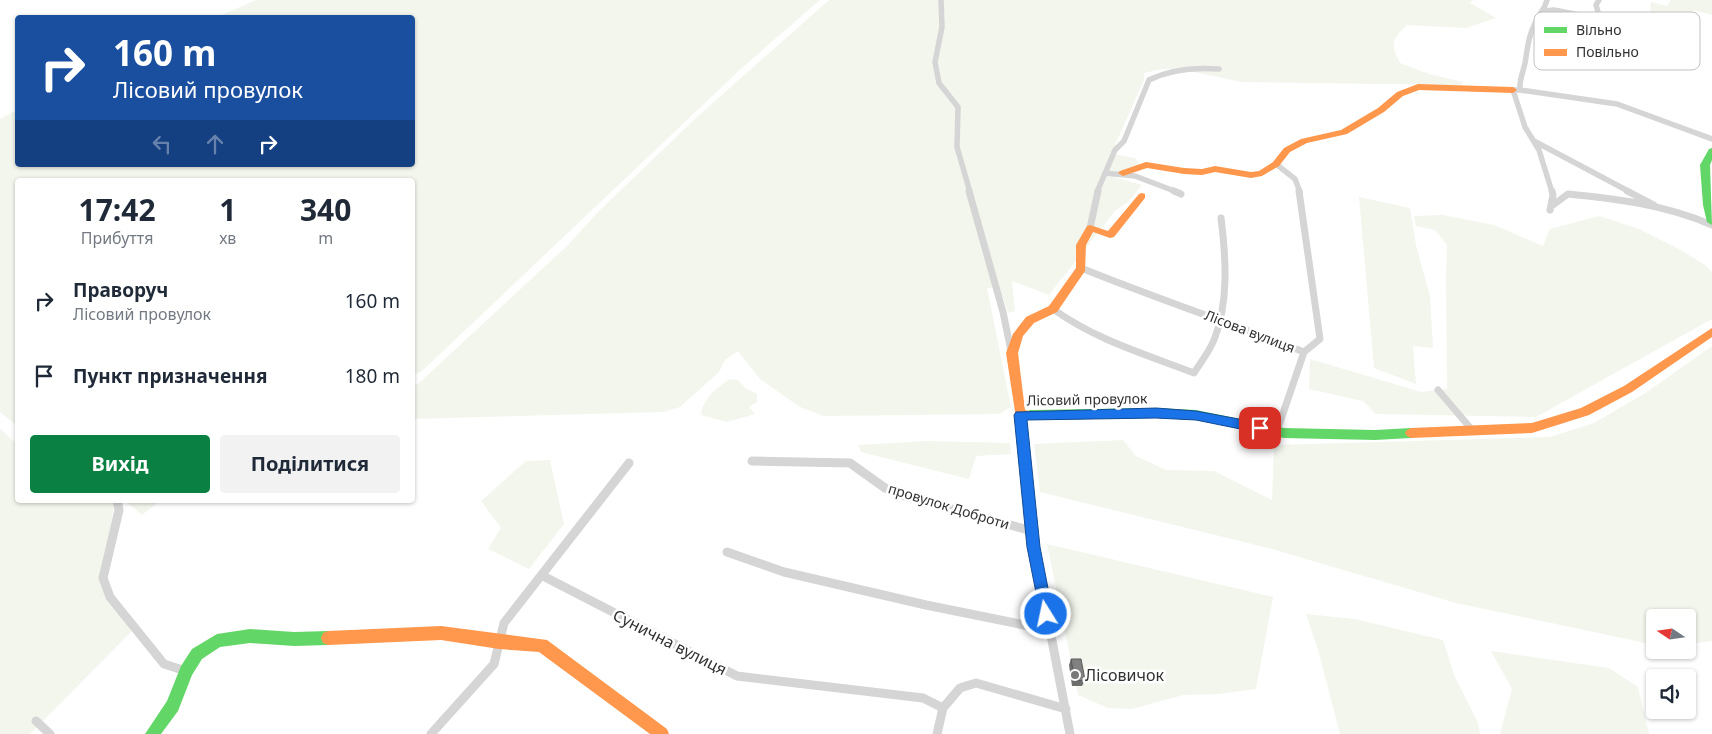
<!DOCTYPE html>
<html lang="uk">
<meta charset="utf-8">
<style>
:root{--surface:#fff;--page:#f2f2f3;--text:#1f2937;--muted:#747a83;--accent:#0b8043}
body{margin:0;font-family:"Noto Sans",sans-serif;background:var(--page);color:var(--text);height:100vh;display:flex;flex-direction:column;font-size:19px;white-space:nowrap}
*{box-sizing:border-box;margin:0}
p{font-size:16px;color:var(--muted)}
.icon{flex:none;width:28px;height:28px;fill:none;stroke:currentColor;stroke-width:2;stroke-linecap:round;stroke-linejoin:round}
.map{position:relative;flex:1;overflow:hidden}
.details{position:absolute;left:15px;top:178px;width:400px;height:325px;display:flex;flex-direction:column;background:var(--surface);border-radius:5px;box-shadow:0 1px 4px #0004}
.details>*{flex:none}
.top-card{position:absolute;left:15px;top:15px;width:400px;height:152px;border-radius:5px;box-shadow:0 1px 4px #0004;background:#1a4fa0;color:#fff;overflow:hidden}
.needle{width:32px;rotate:283deg}
.buttons{position:absolute;left:1646px;top:609px;display:grid;gap:10px}
.buttons a{display:grid;place-items:center;width:50px;height:50px;border-radius:5px;background:var(--surface);box-shadow:0 1px 4px #0004;font-size:25px}
.pin{position:absolute;display:grid;place-items:center;width:42px;height:42px;color:#fff;margin:-21px;border-radius:10px;box-shadow:0 2px 8px #0006}
.me{position:absolute;width:55px;margin:-28px;rotate:350deg;stroke-linejoin:round;filter:drop-shadow(0 0 4px #0008)}
.turn{display:flex;align-items:center;gap:18px;height:105px;padding:0 15px;font-size:22px}
.turn .icon{width:65px;height:65px;stroke-width:2.5}
.turn b{display:block;font-size:35px;line-height:42px}
.lanes{display:flex;align-items:center;height:48px;padding:0 15px;background:#0003;justify-content:center;gap:25px;direction:ltr}
.lanes .off{opacity:.35}
.eta{display:flex;justify-content:space-evenly;align-items:center;height:85px;text-align:center}
.eta b{font-size:30px;font-weight:700;line-height:35px}
.action{display:flex;gap:10px;margin-top:auto;padding:10px 15px}
.action a{flex:1;height:58px;border-radius:5px;background:var(--accent);color:#fff;font-size:20px;font-weight:700;line-height:58px;text-align:center}
.action a+a{background:var(--page);color:var(--text)}
ul{padding:0;list-style:none}
li{display:flex;align-items:center;gap:15px;height:75px;padding:0 15px}
li div{flex:1}
li b{display:block;font-size:19px}
li em{font-style:normal}
.map>svg:first-child{display:block}
.green{fill:#f3f6ed}
.lines{fill:none;stroke-linecap:round;stroke-linejoin:round}
.street-far2{stroke:#d5d5d5;stroke-width:5.5}
.street-far1{stroke:#d5d5d5;stroke-width:7}
.street{stroke:#d5d5d5;stroke-width:9}
.fast{fill:#63d668;fill-rule:evenodd}
.slow{fill:#ff974d;fill-rule:evenodd}
.wall{fill:#6e6e6e}
.building{fill:#808080;stroke:#5a5a5a}
.route{fill:#1a73e8;stroke:#114b97}
.poi-dot{fill:#797979;stroke:#fff;stroke-width:2}
.labels{text-anchor:middle;dominant-baseline:central;stroke-width:5;stroke-linejoin:round;paint-order:stroke}
.street-label{font-size:14px;fill:#313131;stroke:#fff}
.near-street-label{font-size:16px;fill:#313131;stroke:#fff}
.near-poi-label{font-size:16px;fill:#313131;stroke:#fff;text-anchor:start}
.key{fill:#fff;stroke:#c1c1c1;stroke-width:1}
.key-label{font-size:14px;fill:#313131}
</style>
<div class="map">
<svg width="1712" height="734" viewBox="0 0 1712 734">
<rect width="100%" height="100%" fill="#fff"/>
<!-- green -->
<path class="green" d="M256,0H820L744,66L422,371L413,375L412,180H18L17,426L0,412V119L17,110L18,165H412V18L217,17Z
M829,0H1473L1470,3L1496,18L1466,28L1407,25C1391,40 1390,44 1400,63L1429,74L1463,82L1461,85L1242,82L1180,69H1162L1144,73V80L1111,154L1135,158L1140,165L1114,177L1142,185L1129,201L1115,211L1049,295L1012,281L1015,311L1008,313L1000,288H987L1011,407L999,414L824,416L800,407L760,379L738,351L725,360L719,372L680,407L663,412L413,419L412,386L418,384L568,245L598,212L697,117Z
M1671,0H1712V15L1693,10L1687,22L1694,36L1676,45L1648,34L1651,2L1667,6Z
M1359,197L1410,208L1416,245L1430,296L1433,348L1413,346L1416,384L1374,368Z
M1443,215L1494,225L1543,246L1550,229L1599,216L1639,229L1679,249L1705,265L1712,272V319L1536,417L1376,414L1363,401L1309,389L1310,359L1421,392L1447,389L1446,276L1447,245L1435,230L1416,226L1414,216Z
M1712,346V641L1688,644V618H1655V645L1456,603L1272,549L1040,492L1034,444L1123,440L1136,456L1166,470L1214,471L1272,500L1274,445L1550,437L1594,423L1647,392Z
M730,379L738,380L745,388L757,394V402L749,407L755,414L727,422L701,415C703,398 716,388 730,379Z
M0,429L17,444L18,500L115,501L101,578L136,627L30,734H0Z
M926,441L1010,443L1011,454L976,456L969,479L861,452L858,445Z
M550,460L564,524L529,569L488,549L501,528L481,501L526,461Z
M124,500H161L142,515Z
M1047,544L1273,597L1256,689L1218,694L1183,695L1132,709L1108,708L1078,695Z
M1306,614L1355,619L1443,640L1454,675L1478,723L1480,734H1340L1319,653Z
M1491,651L1609,668L1638,687L1649,734H1500L1512,689Z"/>
<g class="lines">
<!-- street-far2 -->
<path class="street-far2" d="M941,0L942,27L935,62L939,83L958,107L957,147L970,192
M1547,0C1544,12 1540,11 1536,21C1528,37 1528,46 1525,63C1523,73 1519,80 1520,90H1513L1525,127L1539,150L1552,192
M1544,11L1554,10L1600,19L1596,5L1599,0
M1520,90L1617,104L1712,139
M1534,141L1630,192
M1276,164L1295,179L1300,192
M1105,173L1135,176L1177,192
M1097,192L1115,150L1124,141L1149,80C1171,69 1194,67 1219,69"/>
<!-- street-far1 -->
<path class="street-far1" d="M969,191L1003,312L1011,351
M1174,191L1181,194
M1627,191L1654,205
M1553,205L1568,194C1618,199 1666,205 1712,225
M1550,210L1553,195L1552,191
M1090,228L1098,191
M1081,268C1155,298 1230,323 1304,352L1320,339L1299,191
M1053,309C1096,340 1145,354 1194,373C1201,362 1209,352 1214,340C1229,302 1226,258 1221,218
M1438,390L1473,431
M1020,415L1022,432
M1277,431L1304,352"/>
<!-- street -->
<path class="street" d="M1022,431L1034,547L1070,734
M752,461L850,463L885,488L905,496L1032,531
M117,500L119,510L103,578L110,597L164,664L186,671
M727,552L784,572L926,605L1049,630
M543,576L737,676L923,698L943,708
M36,721L50,734
M431,734L494,664L504,623L629,463
M937,734L943,708L960,688L976,683L1066,709"/>
<!-- fast -->
<path class="fast" d="M1712,148V160L1710,165L1712,225L1707,222L1703,205L1700,165L1709,149Z
M1155,408L1196,410L1284,428L1375,430L1411,428L1415,430L1417,433L1415,436L1411,438L1375,440L1284,438L1196,420L1155,418L1030,420L1026,418L1024,415L1026,412L1030,410Z
M250,629L294,632L328,631L333,633L335,638L333,643L328,645L294,646L250,643L220,647L202,659L192,675L178,711L161,734H145L167,701L181,666L192,649L217,634Z"/>
<!-- slow -->
<path class="slow" d="M1418,84L1513,87L1517,90L1513,93L1419,90L1403,96L1384,112L1347,134L1307,143L1290,152L1279,166L1262,176L1251,178L1215,172L1202,175L1184,174L1147,168L1123,176L1118,173L1120,171L1146,162L1184,168L1202,169L1215,166L1251,172L1259,171L1273,162L1284,148L1301,139L1341,130L1378,108L1397,92Z
M1142,193L1145,194V198L1114,237L1110,238L1093,232L1086,245L1085,271L1057,312L1034,323L1023,336L1018,353L1025,410L1034,412L1036,415L1034,418H1016L1006,353L1013,334L1026,317L1049,306L1076,268V245L1087,226L1090,225L1108,231L1139,194Z
M1712,328V337L1632,392L1589,415L1532,433L1411,438L1407,436L1405,433L1407,430L1411,428L1532,423L1581,408L1624,386Z
M441,626L547,640L667,729L669,734H650L539,652L499,649L441,640L328,645L323,643L321,638L323,633L328,631Z"/>
</g>
<!-- wall -->
<path class="wall" d="M1071,659L1085,680L1082,686H1072L1069,665Z"/>
<!-- building -->
<path class="building" d="M1071,659H1081L1085,680L1075,681Z"/>
<!-- route -->
<path class="route" d="M1156,408L1196,411L1260,423L1265,425L1266,428L1265,432L1260,433L1196,420L1156,418L1027,420L1040,547L1053,614L1051,618L1046,620L1041,618L1027,547L1014,415L1016,412Z"/>
<!-- markers -->
<circle class="poi-dot" cx="1075" cy="675" r="5"/>
<g class="labels">
<!-- street labels -->
<g class="street-label">
<text transform="translate(1250 331) rotate(21)">Лісова вулиця</text>
<text transform="translate(1087 399) rotate(-1)">Лісовий провулок</text>
<text transform="translate(949 506) rotate(17)">провулок Доброти</text>
</g>
<!-- near-street labels -->
<g class="near-street-label">
<text transform="translate(670 642) rotate(27)">Сунична вулиця</text>
</g>
<!-- near-poi labels -->
<g class="near-poi-label">
<text x="1085" y="675">Лісовичок</text>
</g>
</g>
<!-- legend -->
<rect x="1534" y="12" width="166" height="58" rx="8" class="key"/>
<rect x="1544" y="27" width="23" height="6" fill="#63d668"/>
<rect x="1544" y="49" width="23" height="7" fill="#ff974d"/>
<g class="key-label">
<text x="1576" y="35">Вільно</text>
<text x="1576" y="57">Повільно</text>
</g>
</svg>
<div class="buttons">
<a><svg class="needle" viewBox="-14 -14 28 28"><path d="M0-13l5 13h-10z" fill="#e53935"/><path d="M0 13l5-13h-10z" fill="#747a83"/></svg></a>
<a><svg class="icon" aria-label="sound" viewBox="0 0 24 24"><path d="M4 9h4l5-4v14l-5-4H4zM17 9q2 3 0 6"/></svg></a>
</div>
<div class="pin" style="left:1260px;top:428px;background:#d93025"><svg class="icon" aria-label="arrive" viewBox="0 0 24 24"><path d="M6 21V4h12l-3 4 3 4H6"/></svg></div>
<svg class="me" style="left:1046px;top:614px" viewBox="-20 -20 40 40"><circle r="17" fill="#1a73e8" stroke="#fff" stroke-width="3"/><path d="M0-11L8 9 0 5-8 9z" fill="#fff"/></svg>
<div class="top-card">
<div class="turn"><svg class="icon" aria-label="right" viewBox="0 0 24 24"><path d="M7 20v-9h11M14 6l5 5-5 5"/></svg><div><b>160 m</b>Лісовий провулок</div></div>
<div class="lanes"><svg class="icon off" aria-label="left" viewBox="0 0 24 24"><path d="M17 20v-9H6M10 6l-5 5 5 5"/></svg><svg class="icon off" aria-label="ahead" viewBox="0 0 24 24"><path d="M12 20V5M6 11l6-6 6 6"/></svg><svg class="icon" aria-label="right" viewBox="0 0 24 24"><path d="M7 20v-9h11M14 6l5 5-5 5"/></svg></div>
</div>
<section class="details">
<div class="eta">
<div><b>17:42</b><p>Прибуття</p></div>
<div><b>1</b><p>хв</p></div>
<div><b>340</b><p>m</p></div>
</div>
<ul>
<li><svg class="icon" aria-label="right" viewBox="0 0 24 24"><path d="M7 20v-9h11M14 6l5 5-5 5"/></svg><div><b>Праворуч</b><p>Лісовий провулок</p></div><em>160 m</em></li>
<li><svg class="icon" aria-label="arrive" viewBox="0 0 24 24"><path d="M6 21V4h12l-3 4 3 4H6"/></svg><div><b>Пункт призначення</b></div><em>180 m</em></li>
</ul>
<div class="action"><a>Вихід</a><a>Поділитися</a></div>
</section>
</div>
